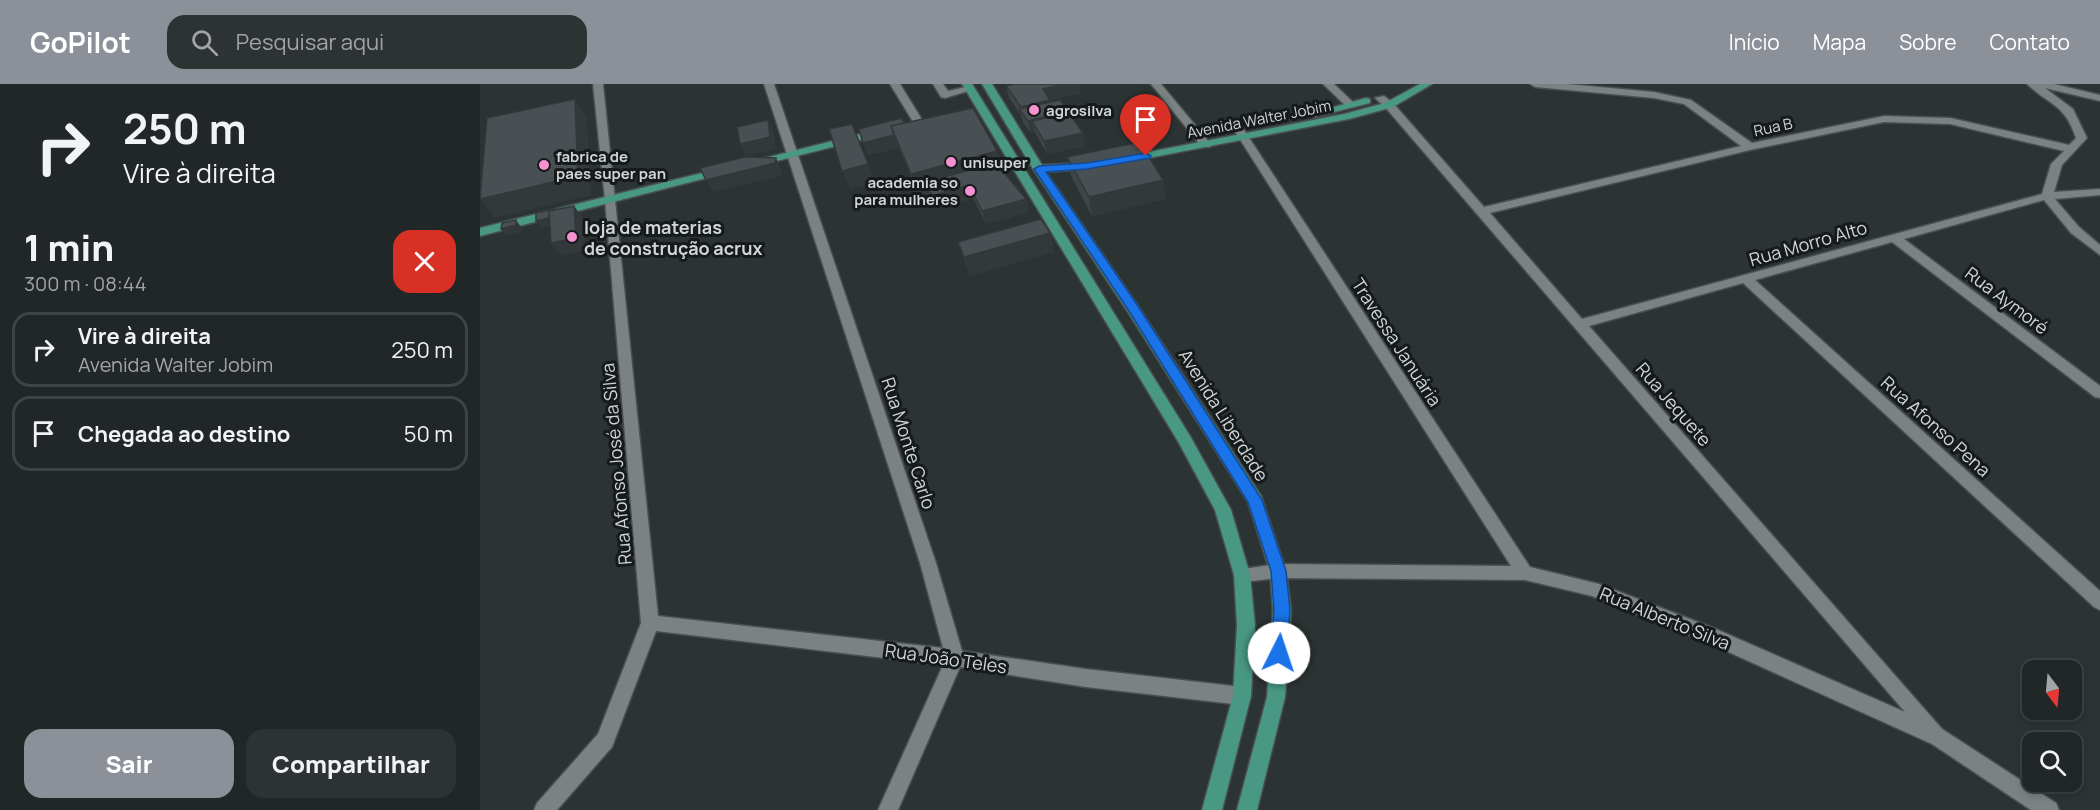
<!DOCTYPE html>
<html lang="pt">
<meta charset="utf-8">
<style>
:root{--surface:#212626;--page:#2d3232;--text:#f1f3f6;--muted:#a2a5a7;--line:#3e4343;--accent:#8c9099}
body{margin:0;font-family:Manrope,sans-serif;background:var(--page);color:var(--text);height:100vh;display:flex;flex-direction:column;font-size:22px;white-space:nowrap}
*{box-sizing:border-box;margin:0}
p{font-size:20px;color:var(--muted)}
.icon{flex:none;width:33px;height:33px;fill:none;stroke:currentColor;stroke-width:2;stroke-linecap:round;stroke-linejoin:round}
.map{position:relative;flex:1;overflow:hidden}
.sheet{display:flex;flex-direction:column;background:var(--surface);width:480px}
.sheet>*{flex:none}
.banner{background:#212626;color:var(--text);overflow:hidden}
.needle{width:39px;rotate:164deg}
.tools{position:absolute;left:1542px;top:576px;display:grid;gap:12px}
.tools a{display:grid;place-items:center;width:60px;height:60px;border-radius:12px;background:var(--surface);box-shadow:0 3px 9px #0003,0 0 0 2px var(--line);font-size:30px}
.pin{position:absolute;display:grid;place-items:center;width:51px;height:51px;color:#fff;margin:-62px -26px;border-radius:50% 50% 50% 0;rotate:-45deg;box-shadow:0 0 6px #0007}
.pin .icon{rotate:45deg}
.me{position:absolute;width:66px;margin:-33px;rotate:4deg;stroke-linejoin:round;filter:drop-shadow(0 0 4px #0008)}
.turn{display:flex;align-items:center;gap:21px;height:126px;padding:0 24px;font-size:27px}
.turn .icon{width:78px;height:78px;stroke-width:2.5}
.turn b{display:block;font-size:42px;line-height:51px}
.round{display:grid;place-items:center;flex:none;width:63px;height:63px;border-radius:18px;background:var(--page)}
.summary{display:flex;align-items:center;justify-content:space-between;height:102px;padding:0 24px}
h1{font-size:36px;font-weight:800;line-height:45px}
.cta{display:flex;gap:12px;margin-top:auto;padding:12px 24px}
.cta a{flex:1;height:69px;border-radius:18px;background:var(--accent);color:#fff;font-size:24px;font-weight:800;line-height:69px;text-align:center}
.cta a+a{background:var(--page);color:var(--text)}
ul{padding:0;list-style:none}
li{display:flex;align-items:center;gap:18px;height:75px;margin:0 12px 9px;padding:0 12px;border:3px solid var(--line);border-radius:18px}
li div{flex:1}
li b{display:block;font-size:22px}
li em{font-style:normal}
header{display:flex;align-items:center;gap:36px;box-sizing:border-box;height:84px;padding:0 30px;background:var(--accent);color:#fff}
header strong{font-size:28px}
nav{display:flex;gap:33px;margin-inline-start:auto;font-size:21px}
.search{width:420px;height:54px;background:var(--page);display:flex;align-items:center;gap:15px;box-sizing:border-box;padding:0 21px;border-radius:18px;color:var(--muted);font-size:22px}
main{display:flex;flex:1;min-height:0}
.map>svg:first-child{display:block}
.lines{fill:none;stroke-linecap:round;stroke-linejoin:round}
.minor-casing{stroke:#494f4f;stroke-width:3}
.major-casing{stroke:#494f4f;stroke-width:3}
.minor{fill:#7a8282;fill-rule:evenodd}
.major{fill:#489884;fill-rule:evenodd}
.wall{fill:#3f4547}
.shaded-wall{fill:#33383a}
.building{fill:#495053;stroke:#33383a;stroke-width:1.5}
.route{fill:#1a73e8;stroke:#114b97;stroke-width:1.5}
.poi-dot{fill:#f590d1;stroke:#171a1a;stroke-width:2}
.labels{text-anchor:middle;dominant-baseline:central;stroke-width:6;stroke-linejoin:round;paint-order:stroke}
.far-poi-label{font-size:15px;font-weight:bold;fill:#d0d5d5;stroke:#171a1a;text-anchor:start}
.far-street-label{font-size:15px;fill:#d0d5d5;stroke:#171a1a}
.poi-label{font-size:18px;font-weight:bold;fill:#d0d5d5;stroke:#171a1a;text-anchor:start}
.street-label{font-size:18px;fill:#d0d5d5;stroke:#171a1a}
</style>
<header>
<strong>GoPilot</strong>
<div class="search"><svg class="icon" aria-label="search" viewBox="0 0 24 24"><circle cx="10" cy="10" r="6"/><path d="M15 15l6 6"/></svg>Pesquisar aqui</div>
<nav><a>Início</a><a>Mapa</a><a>Sobre</a><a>Contato</a></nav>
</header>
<main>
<section class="sheet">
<div class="banner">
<div class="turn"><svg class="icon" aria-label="right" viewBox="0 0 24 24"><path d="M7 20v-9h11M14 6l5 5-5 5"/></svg><div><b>250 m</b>Vire à direita</div></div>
</div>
<div class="summary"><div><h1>1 min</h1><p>300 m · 08:44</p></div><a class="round" style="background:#d93025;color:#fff"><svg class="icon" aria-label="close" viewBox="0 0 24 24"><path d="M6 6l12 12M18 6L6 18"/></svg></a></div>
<ul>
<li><svg class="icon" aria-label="right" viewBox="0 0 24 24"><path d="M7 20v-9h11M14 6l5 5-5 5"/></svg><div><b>Vire à direita</b><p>Avenida Walter Jobim</p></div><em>250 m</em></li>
<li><svg class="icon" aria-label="arrive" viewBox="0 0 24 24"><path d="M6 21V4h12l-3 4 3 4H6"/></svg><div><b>Chegada ao destino</b></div><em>50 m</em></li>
</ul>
<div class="cta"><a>Sair</a><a>Compartilhar</a></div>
</section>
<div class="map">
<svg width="1620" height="726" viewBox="0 0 1620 726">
<rect width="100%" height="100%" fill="#2c3333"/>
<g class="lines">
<!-- minor casing -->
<g class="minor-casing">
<path id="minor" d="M113,0H123L178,532L463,564L440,479L284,0H294L456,479L482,567L606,585L762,603L769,606L771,612L769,618L762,621L606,603L480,583L418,726H398L463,581L176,547L132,663L77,726H54L57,719L118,650L161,539L125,116Z
M410,0H420L444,39L443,41H435Z
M453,0H463L468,7L490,2L495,5L465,14L461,13Z
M671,0H681L730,59V63H722Z
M843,0H854L876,21L867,23Z
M1050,0H1087L1174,8L1211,16L1272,59L1404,32L1470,34L1589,61L1596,54C1584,19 1570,22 1547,0H1574L1620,11V17L1565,4L1593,25L1607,54L1582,81L1574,108L1620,105V111L1575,115L1599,143L1620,161V171L1591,149L1564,116L1424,155L1620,302V314L1615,313L1412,158L1275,196L1620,507V526L1614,523L1263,199L1109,242L1462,645L1576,719L1579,726H1551L1452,660L1224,557L1112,512L1045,496L798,494L762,498L756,496L754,491L756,486L798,480L1031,482L754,46L759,43L764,46L1050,483L1119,500L1236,545L1425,628L905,23L895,14L904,12L913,19L1004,123L1261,62L1204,20L1174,14L1055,3ZM1404,38L1470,40L1584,67L1571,80L1562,110L1102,235L1010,129L1270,66Z"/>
</g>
<!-- major casing -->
<g class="major-casing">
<path id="major" d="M482,0H492L710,352L751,426L770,491L775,541L771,612L742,726H722L753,612L757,541L754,491L735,426L699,359Z
M502,0H512L562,81L607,79L613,82L607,85L566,88L658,222L781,412L806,487L811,526L805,613L777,726H757L787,613L793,526L790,487L768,418L648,228L553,85Z
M940,0H952L913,23L869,35L648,78L643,75L648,72L864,30L905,19Z
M886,14L890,15V19L834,33L829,30Z
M400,45L404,46V50L277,82L271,79L273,77Z
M242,84L248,87L246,89L0,152V144Z"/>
</g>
<!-- minor -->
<use href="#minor" class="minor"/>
<!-- major -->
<use href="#major" class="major"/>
</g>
<!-- wall -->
<path class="wall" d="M526,2L601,9L570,16V18L588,27L603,49L605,62L567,70L555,48L551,49L543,38L541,31L529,14Z
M424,39L517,67L520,78L526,91L546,115L549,128L506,140L493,114L457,125L450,111L440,114L419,64L388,71L383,59Z
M587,73L683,96L686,115L612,132L591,92Z
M570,149L574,168L490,192L478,158Z"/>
<!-- shaded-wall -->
<path class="shaded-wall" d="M585,0H600L601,9L570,16L573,28L542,29L541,23L563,5Z
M95,15L107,33L111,111L15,134L0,115Z
M588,27L591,40L552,37L555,48L551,49L548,37Z
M288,36L294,48L296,65L266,72L260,60Z
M372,40L396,99L370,105L362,87Z
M603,49L605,62L567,70L564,57Z
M414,51L419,64L388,71L383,59Z
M517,67L524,91L445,98L450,111L440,114L431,90Z
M296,74L302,87V92L233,108L226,96Z
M683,96L686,115L612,132L609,113Z
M489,101L493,114L457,125L452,112Z
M546,115L549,128L506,140L502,127Z
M94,122L103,134L105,167L81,172L71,159Z
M74,125L78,131V140L61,144L56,137Z
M36,136L41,143V148L26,152L21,145Z
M570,149L574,168L490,192L484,173Z"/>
<!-- building -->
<path class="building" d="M534,0H585L563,5L570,16L541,23L526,2Z
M95,15L98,92L0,115L7,34Z
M580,16L588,27L548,37L539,25Z
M493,24L517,67L431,90L411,42Z
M589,29L603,49L564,57L552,37Z
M422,34L424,39L411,42L414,51L383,59L379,45Z
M288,36L290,53L260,60L257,43Z
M372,40L388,80L362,87L349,45Z
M660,58L683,96L609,113L587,73Z
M265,73L296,74L295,79L226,96L220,84Z
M520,78L526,91L546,115L502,127L489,101L452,112L445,98Z
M94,122L96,154L71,159L69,127Z
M74,125V126L69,127V134L56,137V129Z
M561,135L570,149L484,173L478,158Z
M36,136V141L21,145L22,139Z"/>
<!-- route -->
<path class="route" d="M666,69L671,72L670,74L607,85L566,88L658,222L782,416L806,487L810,526L807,569L805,575L799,577L793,575L791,569L794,526L791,487L768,418L649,227L554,85L559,82L607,79Z"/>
<!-- markers -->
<g class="poi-dot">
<circle cx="554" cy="26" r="6"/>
<circle cx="471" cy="78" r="6"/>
<circle cx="64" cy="81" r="6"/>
<circle cx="490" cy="107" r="6"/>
<circle cx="92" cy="153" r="6"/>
</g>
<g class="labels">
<!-- far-poi labels -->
<g class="far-poi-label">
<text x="566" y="26">agrosilva</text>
<text x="76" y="72">fabrica de<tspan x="76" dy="17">paes super pan</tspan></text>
<text x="483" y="78">unisuper</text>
<text x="478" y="98" text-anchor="end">academia so<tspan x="478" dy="17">para mulheres</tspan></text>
</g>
<!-- far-street labels -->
<g class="far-street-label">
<text transform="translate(779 35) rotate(-11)">Avenida Walter Jobim</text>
<text transform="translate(1293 43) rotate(-12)">Rua B</text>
</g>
<!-- poi labels -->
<g class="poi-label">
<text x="104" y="143">loja de materias<tspan x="104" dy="21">de construção acrux</tspan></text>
</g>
<!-- street labels -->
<g class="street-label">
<text transform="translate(1328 159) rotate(-16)">Rua Morro Alto</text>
<text transform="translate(1527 216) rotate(37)">Rua Aymoré</text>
<text transform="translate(917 258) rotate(57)">Travessa Januária</text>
<text transform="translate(1194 320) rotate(49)">Rua Jequete</text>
<text transform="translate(744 331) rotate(58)">Avenida Liberdade</text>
<text transform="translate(1456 342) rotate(42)">Rua Afonso Pena</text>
<text transform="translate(429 359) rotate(72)">Rua Monte Carlo</text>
<text transform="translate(136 380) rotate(-95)">Rua Afonso José da Silva</text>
<text transform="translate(1185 534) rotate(22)">Rua Alberto Silva</text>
<text transform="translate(466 574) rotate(8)">Rua João Teles</text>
</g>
</g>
</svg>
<div class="tools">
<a><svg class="needle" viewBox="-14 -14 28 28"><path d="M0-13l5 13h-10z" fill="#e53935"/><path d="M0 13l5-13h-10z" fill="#a2a5a7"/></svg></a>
<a><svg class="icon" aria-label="search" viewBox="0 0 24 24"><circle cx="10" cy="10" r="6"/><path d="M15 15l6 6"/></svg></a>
</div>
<div class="pin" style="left:666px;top:72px;background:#d93025"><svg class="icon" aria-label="arrive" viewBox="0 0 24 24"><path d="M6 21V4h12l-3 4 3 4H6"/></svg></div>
<svg class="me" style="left:799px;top:569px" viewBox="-20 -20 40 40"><circle r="19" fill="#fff"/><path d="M0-13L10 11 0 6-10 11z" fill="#1a73e8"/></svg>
</div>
</main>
